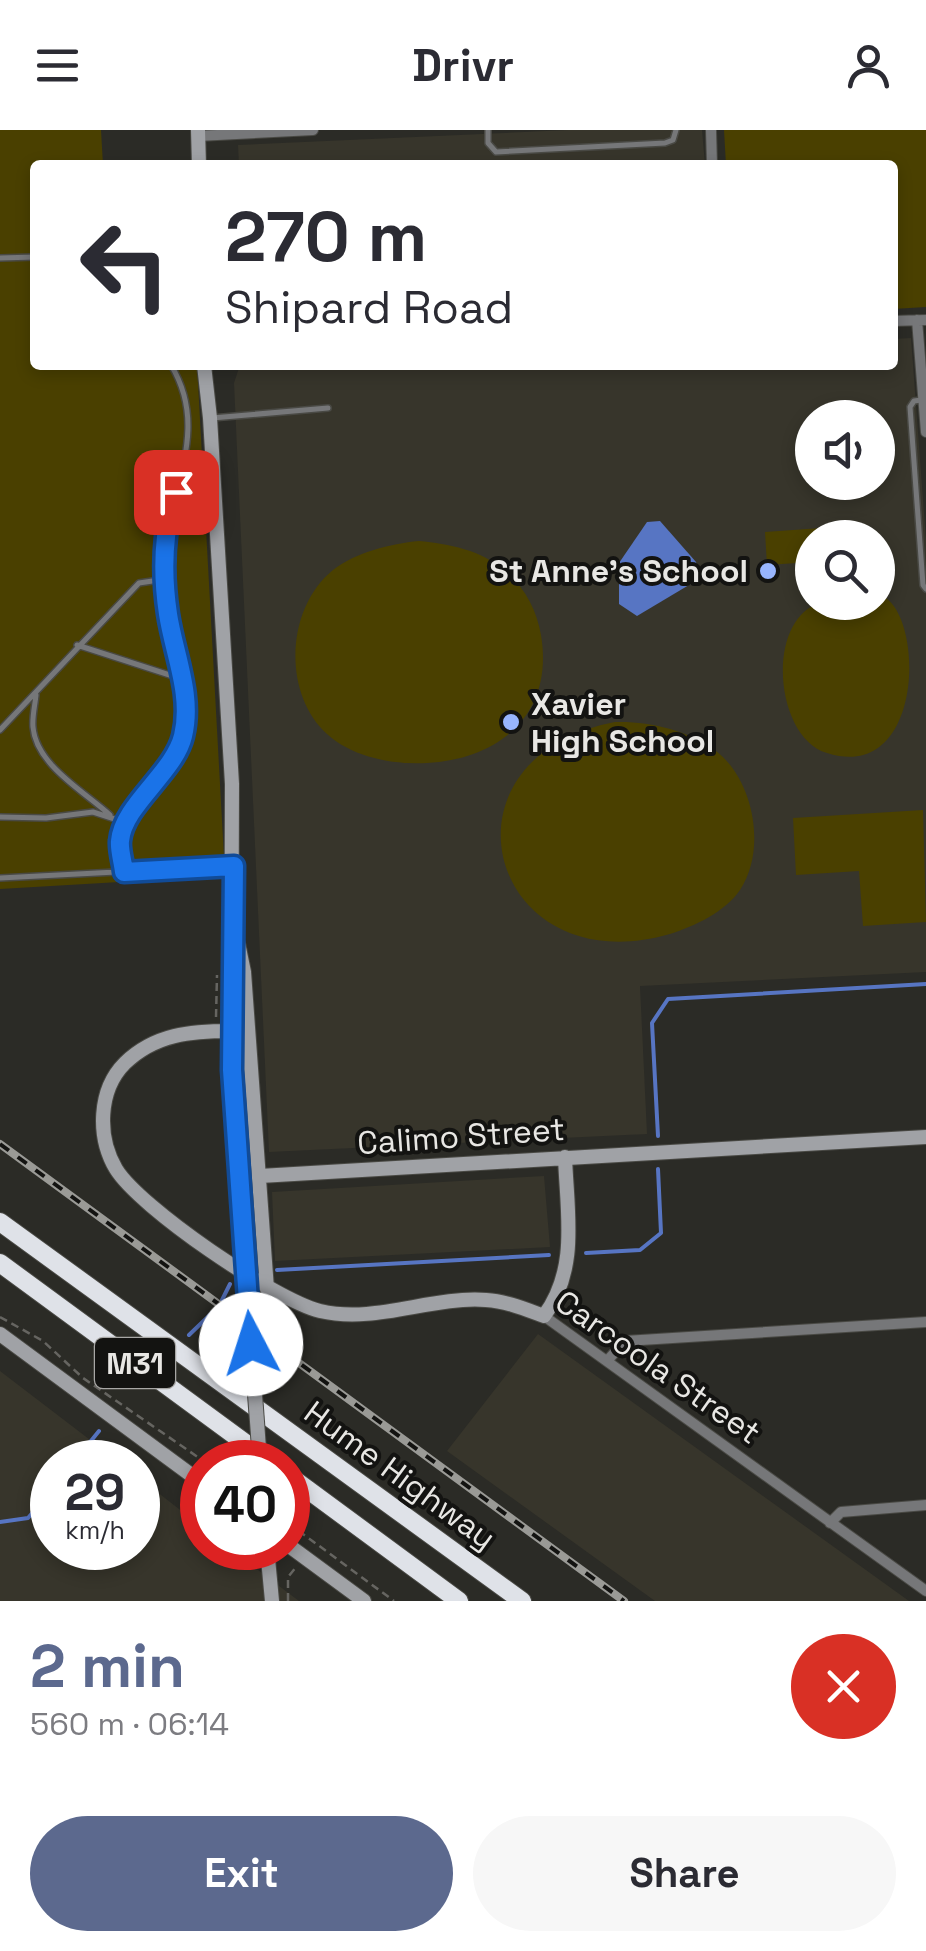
<!DOCTYPE html>
<meta charset="utf-8">
<style>
:root{--surface:#fff;--page:#f7f7f7;--text:#2b2b33;--muted:#7c7c81;--accent:#5c698e}
body{margin:0;font-family:"Space Grotesk",sans-serif;background:var(--page);color:var(--text);height:100vh;display:flex;flex-direction:column;font-size:38px;white-space:nowrap}
*{box-sizing:border-box;margin:0}
p{font-size:32px;color:var(--muted)}
.icon{flex:none;width:55px;height:55px;fill:none;stroke:currentColor;stroke-width:2;stroke-linecap:round;stroke-linejoin:round}
.map{position:relative;height:1471px;overflow:hidden}
.panel{display:flex;flex-direction:column;background:var(--surface);flex:1}
.panel>*{flex:none}
.guide{position:absolute;left:30px;top:30px;width:868px;height:210px;border-radius:10px;box-shadow:0 5px 15px #0003;background:#fff;color:var(--text);overflow:hidden}
.controls{position:absolute;left:795px;top:270px;display:grid;gap:20px}
.controls a{display:grid;place-items:center;width:100px;height:100px;border-radius:50%;background:var(--surface);box-shadow:0 5px 15px #0003;font-size:50px}
.speed{position:absolute;left:30px;top:1310px;display:flex;gap:20px;font-size:50px;font-weight:700;text-align:center}
.speed>*{display:grid;place-content:center;width:130px;height:130px;border-radius:50%;background:var(--surface);box-shadow:0 5px 15px #0003;line-height:1}
.speed small{font-size:25px;font-weight:400}
.speed .limit{border:15px solid #d22;background:#fff;color:#111}
.pin{position:absolute;display:grid;place-items:center;width:85px;height:85px;color:#fff;margin:-42px;border-radius:20px;box-shadow:0 5px 15px #0006}
.me{position:absolute;width:110px;margin:-55px;rotate:355deg;stroke-linejoin:round;filter:drop-shadow(0 0 8px #0008)}
.turn{display:flex;align-items:center;gap:35px;height:210px;padding:0 30px;font-size:45px}
.turn .icon{width:130px;height:130px;stroke-width:2.5}
.turn b{display:block;font-size:70px;line-height:85px}
.round{display:grid;place-items:center;flex:none;width:105px;height:105px;border-radius:52px;background:var(--page)}
.summary{display:flex;align-items:center;justify-content:space-between;height:170px;padding:0 30px}
h1{font-size:60px;font-weight:600;line-height:75px;color:var(--accent)}
.button{display:flex;gap:20px;margin-top:auto;padding:20px 30px}
.button a{flex:1;height:115px;border-radius:60px;background:var(--accent);color:#fff;font-size:40px;font-weight:600;line-height:115px;text-align:center}
.button a+a{background:var(--page);color:var(--text)}
header{display:flex;justify-content:space-between;align-items:center;height:130px;padding:0 30px;background:var(--surface);font-size:45px;font-weight:600}
.map>svg:first-child{display:block}
.built{fill:#37352b;fill-rule:evenodd}
.green{fill:#4a4000}
.water{fill:#5775c3}
.lines{fill:none;stroke-linecap:round;stroke-linejoin:round}
.stream{stroke:#5775c3;stroke-width:4}
.lane-casing{stroke:#494944;stroke-width:8}
.street-casing{stroke:#494944;stroke-width:12}
.secondary-casing{stroke:#494944;stroke-width:16}
.highway-casing{stroke:#494944;stroke-width:20}
.path{stroke:#666561;stroke-width:2.5;stroke-dasharray:8 5;stroke-linecap:butt}
.lane{stroke:#767779;stroke-width:5}
.street{stroke:#767779;stroke-width:10}
.secondary{stroke:#a0a2a6;stroke-width:14}
.highway{stroke:#dfe2e8;stroke-width:18}
.rail-casing{stroke:#9a9a96;stroke-width:8}
.rail{stroke:#131311;stroke-width:4;stroke-dasharray:11;stroke-linecap:butt}
.secondary-bridge-casing{stroke:#494944;stroke-width:16;stroke-linecap:butt}
.secondary-bridge{stroke:#a0a2a6;stroke-width:14}
.route-casing{stroke:#114b97;stroke-width:25}
.route{stroke:#1a73e8;stroke-width:18}
.poi-dot{fill:#98b5fd;stroke:#131311;stroke-width:4}
.labels{text-anchor:middle;dominant-baseline:central;stroke-width:8;stroke-linejoin:round;paint-order:stroke}
.shield{fill:#131311;stroke:#a8a7a5;stroke-width:2.5}
.shield-label{font-size:30px;font-weight:bold;fill:#e8e7e4}
.poi-label{font-size:32px;font-weight:bold;fill:#e8e7e4;stroke:#131311;text-anchor:end}
.street-label{font-size:32px;fill:#e8e7e4;stroke:#131311}
</style>
<header><svg class="icon" aria-label="menu" viewBox="0 0 24 24"><path d="M4 6h16M4 12h16M4 18h16"/></svg>Drivr<svg class="icon" aria-label="person" viewBox="0 0 24 24"><circle cx="12" cy="8" r="4"/><path d="M4 21q1-7 8-7t8 7"/></svg></header>
<div class="map">
<svg width="926" height="1471" viewBox="0 0 926 1471">
<rect width="100%" height="100%" fill="#2b2b26"/>
<!-- built -->
<path class="built" d="M568,0H702L705,35H239L238,15Z
M911,208L926,410V842L640,856L647,1004L269,1022L234,253L240,235H892L893,209ZM812,288H878V352H812ZM812,408H878V472H812Z
M544,1046L550,1117L275,1131L272,1062Z
M538,1204L909,1471H655L447,1321Z
M0,1241L119,1332H52V1418H138V1347L202,1397V1418H229L299,1471H0Z"/>
<!-- green -->
<path class="green" d="M0,0H101L103,35H35V235H197L224,727L222,746L0,759Z
M724,0H926V177L893,179L892,35H726Z
M821,398L822,407L812,408V432L767,435L765,402Z
M419,411C449,414 481,420 504,440C524,456 537,480 541,505C554,582 502,629 427,633C393,635 352,627 327,604C282,563 286,478 333,440C356,422 390,414 419,411Z
M878,464C926,477 926,655 827,623C774,608 764,486 823,472C840,469 861,472 878,472Z
M615,592C650,591 687,600 716,621C754,650 767,720 740,760C725,782 695,796 670,804C489,856 427,628 615,592Z
M923,680L926,792L863,796L859,741L796,745L793,688Z"/>
<!-- water -->
<path class="water" d="M660,391L696,432L699,444L694,452L637,486L619,474V433L647,392Z"/>
<g class="lines">
<!-- stream -->
<path class="stream" d="M658,1006L652,893L668,869L926,854
M586,1123L640,1120L661,1103L658,1039
M277,1140L549,1125
M222,1170L230,1154
M189,1205L214,1181
M74,1332L99,1301
M0,1392L28,1388L52,1360"/>
<!-- lane casing -->
<g class="lane-casing">
<path id="lane" d="M488,0V13L496,22L665,13L673,10L676,0
M0,128L35,127
M921,270L914,271L910,277L923,455L926,459
M212,288L328,278
M77,515L182,549
M36,565C35,575 32,587 33,597C36,635 85,662 110,685
M0,600L139,453L166,449
M0,687L46,688L93,682L127,693
M124,742C123,732 120,721 120,711C123,677 172,643 183,608C197,562 163,482 165,427C168,360 211,301 171,235
M0,748L232,736"/>
</g>
<!-- street casing -->
<g class="street-casing">
<path id="street" d="M711,0L712,35
M198,6L313,0
M917,190L926,302
M892,191L926,190
M544,1186L926,1461
M607,1231L625,1211L926,1192
M830,1393L841,1382L926,1375"/>
</g>
<!-- secondary casing -->
<g class="secondary-casing">
<path id="secondary" d="M198,0L199,35
M204,235L210,288L232,654L231,940
M238,813L244,842L267,1159
M231,901C191,901 155,904 125,933C98,960 97,1007 116,1039C140,1078 275,1170 320,1181C376,1194 430,1166 486,1170C506,1171 525,1179 544,1186C579,1139 567,1083 565,1027
M260,1046L926,1007
M0,1204L202,1353
M288,1415L364,1471
M267,1418L272,1471"/>
</g>
<!-- highway casing -->
<g class="highway-casing">
<path id="highway" d="M0,1092L522,1471
M0,1133L271,1332
M288,1345L459,1471"/>
</g>
<!-- path -->
<path class="path" d="M216,887L217,845
M0,1187L43,1211L83,1248L205,1332
M288,1393L394,1471
M288,1471V1447L297,1436"/>
<!-- lane -->
<use href="#lane" class="lane"/>
<!-- street -->
<use href="#street" class="street"/>
<!-- secondary -->
<use href="#secondary" class="secondary"/>
<!-- highway -->
<use href="#highway" class="highway"/>
<!-- rail casing -->
<g class="rail-casing">
<path id="rail" d="M0,1014L624,1471"/>
</g>
<!-- rail -->
<use href="#rail" class="rail"/>
<!-- secondary-bridge casing -->
<g class="secondary-bridge-casing">
<path id="secondary-bridge" d="M231,940L260,1332"/>
</g>
<!-- secondary-bridge -->
<use href="#secondary-bridge" class="secondary-bridge"/>
</g>
<g class="lines">
<!-- route casing -->
<g class="route-casing">
<path id="route" d="M176,362C163,400 162,444 168,484C174,524 193,565 183,606C174,643 123,675 120,711C119,720 123,732 124,742L234,736L232,940L251,1214"/>
</g>
<!-- route -->
<use href="#route" class="route"/>
</g>
<!-- markers -->
<g class="poi-dot">
<circle cx="768" cy="441" r="10"/>
<circle cx="511" cy="592" r="10"/>
</g>
<g class="labels">
<!-- shield labels -->
<rect class="shield" x="95" y="1208" width="80" height="50" rx="8"/>
<g class="shield-label">
<text x="135" y="1233">M31</text>
</g>
<!-- poi labels -->
<g class="poi-label">
<text x="748" y="441">St Anne's School</text>
<text x="531" y="574" text-anchor="start">Xavier<tspan x="531" dy="37">High School</tspan></text>
</g>
<!-- street labels -->
<g class="street-label">
<text transform="translate(461 1006) rotate(-4)">Calimo Street</text>
<text transform="translate(658 1237) rotate(35)">Carcoola Street</text>
<text transform="translate(400 1345) rotate(36)">Hume Highway</text>
</g>
</g>
</svg>
<div class="controls">
<a><svg class="icon" aria-label="sound" viewBox="0 0 24 24"><path d="M4 9h4l5-4v14l-5-4H4zM17 9q2 3 0 6"/></svg></a>
<a><svg class="icon" aria-label="search" viewBox="0 0 24 24"><circle cx="10" cy="10" r="6"/><path d="M15 15l6 6"/></svg></a>
</div>
<div class="speed"><div>29<small>km/h</small></div><div class="limit">40</div></div>
<div class="pin" style="left:176px;top:362px;background:#d93025"><svg class="icon" aria-label="arrive" viewBox="0 0 24 24"><path d="M6 21V4h12l-3 4 3 4H6"/></svg></div>
<svg class="me" style="left:251px;top:1214px" viewBox="-20 -20 40 40"><circle r="19" fill="#fff"/><path d="M0-13L10 11 0 6-10 11z" fill="#1a73e8"/></svg>
<div class="guide">
<div class="turn"><svg class="icon" aria-label="left" viewBox="0 0 24 24"><path d="M17 20v-9H6M10 6l-5 5 5 5"/></svg><div><b>270 m</b>Shipard Road</div></div>
</div>
</div>
<section class="panel">
<div class="summary"><div><h1>2 min</h1><p>560 m · 06:14</p></div><a class="round" style="background:#d93025;color:#fff"><svg class="icon" aria-label="close" viewBox="0 0 24 24"><path d="M6 6l12 12M18 6L6 18"/></svg></a></div>
<div class="button"><a>Exit</a><a>Share</a></div>
</section>
